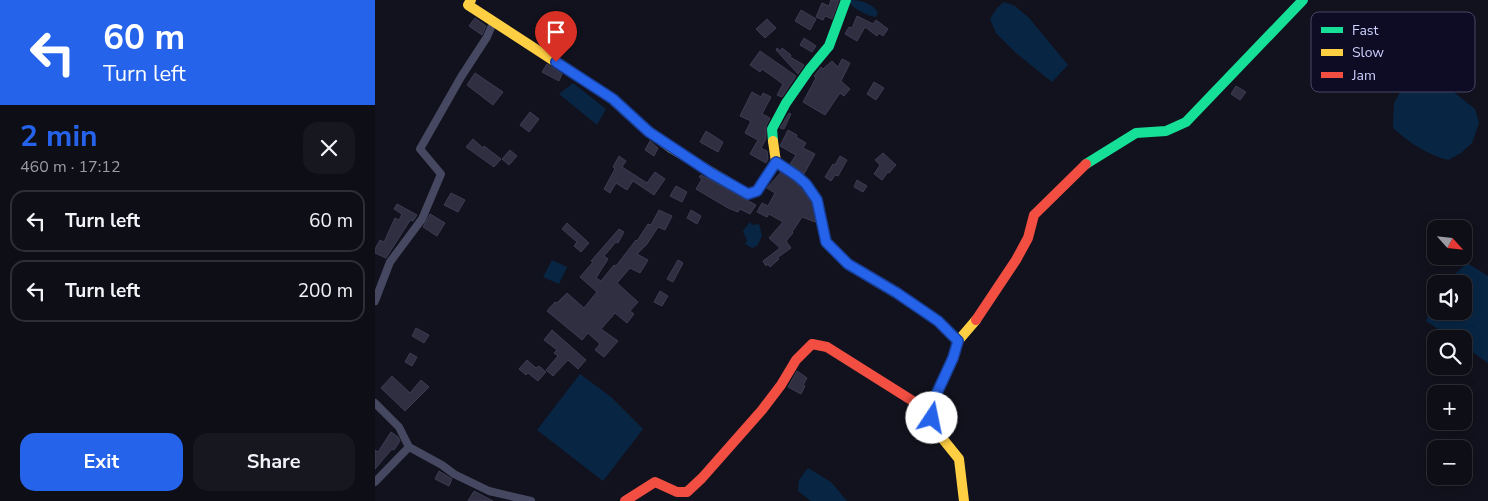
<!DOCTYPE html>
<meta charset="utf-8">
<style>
:root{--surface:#0e0e16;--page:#17171f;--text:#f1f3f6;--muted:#9b9ca1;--line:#2e2e35;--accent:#2563eb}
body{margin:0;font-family:"Nunito Sans",sans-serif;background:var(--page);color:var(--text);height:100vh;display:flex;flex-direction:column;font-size:19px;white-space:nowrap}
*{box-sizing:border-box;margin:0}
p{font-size:16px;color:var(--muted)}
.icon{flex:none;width:28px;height:28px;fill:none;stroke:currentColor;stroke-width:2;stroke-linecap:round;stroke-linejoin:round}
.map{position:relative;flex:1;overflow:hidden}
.side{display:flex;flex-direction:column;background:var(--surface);width:375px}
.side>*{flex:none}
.top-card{background:#2563eb;color:#fff;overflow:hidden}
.needle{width:32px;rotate:117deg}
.fabs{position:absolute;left:1052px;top:220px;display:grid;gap:10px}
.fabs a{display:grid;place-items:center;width:45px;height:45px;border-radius:10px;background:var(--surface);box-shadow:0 2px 12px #0003,0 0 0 1px var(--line);font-size:25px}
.pin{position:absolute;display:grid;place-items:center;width:42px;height:42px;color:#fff;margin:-51px -21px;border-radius:50% 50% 50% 0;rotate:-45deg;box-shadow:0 0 5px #0007}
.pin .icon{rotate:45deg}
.me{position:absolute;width:55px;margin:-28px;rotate:11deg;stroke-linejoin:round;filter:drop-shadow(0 0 4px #0008)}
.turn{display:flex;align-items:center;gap:18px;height:105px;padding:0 20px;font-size:22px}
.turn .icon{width:65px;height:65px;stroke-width:2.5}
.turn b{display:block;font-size:35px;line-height:42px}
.round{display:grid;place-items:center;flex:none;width:52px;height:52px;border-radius:15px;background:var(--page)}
.overview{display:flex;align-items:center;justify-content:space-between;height:85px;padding:0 20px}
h1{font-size:30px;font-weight:700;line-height:38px;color:var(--accent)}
.primary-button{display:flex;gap:10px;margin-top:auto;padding:10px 20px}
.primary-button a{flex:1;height:58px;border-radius:15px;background:var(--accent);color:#fff;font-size:20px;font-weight:700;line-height:58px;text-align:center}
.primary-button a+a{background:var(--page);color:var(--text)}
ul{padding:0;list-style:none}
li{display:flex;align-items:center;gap:15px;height:62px;margin:0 10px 8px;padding:0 10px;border:2px solid var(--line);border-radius:15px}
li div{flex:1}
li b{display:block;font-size:19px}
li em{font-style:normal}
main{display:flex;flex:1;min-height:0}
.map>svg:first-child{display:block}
.water{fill:#082644}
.building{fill:#302f41;stroke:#3c3c53}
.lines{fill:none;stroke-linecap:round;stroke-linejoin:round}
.street{stroke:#454860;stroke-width:8}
.fast{stroke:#16e098;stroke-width:10}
.slow{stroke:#ffcf43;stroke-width:10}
.jam{stroke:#f24e42;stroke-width:10}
.route-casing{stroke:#184099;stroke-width:12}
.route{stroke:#2563eb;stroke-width:9}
.key{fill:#0d0c24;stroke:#474766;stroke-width:1}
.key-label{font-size:14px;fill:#cfd0ff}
</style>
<main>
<section class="side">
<div class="top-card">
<div class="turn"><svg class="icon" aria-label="left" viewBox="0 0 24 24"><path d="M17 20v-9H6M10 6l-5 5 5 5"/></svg><div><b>60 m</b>Turn left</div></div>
</div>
<div class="overview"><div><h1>2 min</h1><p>460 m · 17:12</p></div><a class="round"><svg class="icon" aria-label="close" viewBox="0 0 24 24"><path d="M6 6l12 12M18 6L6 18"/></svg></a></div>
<ul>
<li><svg class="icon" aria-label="left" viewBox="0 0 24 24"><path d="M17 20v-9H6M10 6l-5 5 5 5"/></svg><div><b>Turn left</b></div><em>60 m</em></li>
<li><svg class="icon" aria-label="left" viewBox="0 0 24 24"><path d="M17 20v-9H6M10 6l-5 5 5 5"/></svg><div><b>Turn left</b></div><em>200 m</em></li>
</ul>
<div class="primary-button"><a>Exit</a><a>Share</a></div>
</section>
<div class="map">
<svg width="1113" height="501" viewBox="0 0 1113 501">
<rect width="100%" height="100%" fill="#12121e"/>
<!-- water -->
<path class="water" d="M475,0C486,0 496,3 503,12L501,17C492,16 480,9 473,2Z
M629,2L640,6L654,18L693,65L677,82L641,53L621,33L615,19L622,8Z
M1056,74L1100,109L1104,123L1097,143L1086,153L1073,160C1051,154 1035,143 1018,128L1019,103L1028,87L1043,76Z
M198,83L231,109L222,125L184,94Z
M375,222L377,225L384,224L387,236L382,246L377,248L370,244L372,241L368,231Z
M177,260L192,267L184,284L168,277Z
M1092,263L1113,276V363L1089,346V339H1078L1051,321L1061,298V311H1089V284H1069Z
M205,374L236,397L268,429L228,481L162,430Z
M433,468L456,482L472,501H436L423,491L424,480Z"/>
<!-- building -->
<path class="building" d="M456,0H464L457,19L450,16L448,20L441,17L447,3L454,6Z
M426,10L441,19L435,30L420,21Z
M482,16L498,24L501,20L513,29L508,36L504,33L502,36L490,27L482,41L470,34L474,27L477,28Z
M100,18L111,26L107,35L94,26Z
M392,19L401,28L390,38L381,29Z
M429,38L441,46L437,52L425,45Z
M402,48L406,51L407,48L416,55L415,57L429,65L423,74L401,50Z
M385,51L421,76L407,97L402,95L408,84L387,69L385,72L375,65Z
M467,59L475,63L466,81L475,89L469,96L465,93L450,115L428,102L441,78L439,76L446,67L448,69L457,61L463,67Z
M172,64L187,74L184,81L167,72Z
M100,73L128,92L118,105L92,85Z
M499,82L509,88L501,100L492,94Z
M861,86L871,92L865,100L856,94Z
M377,92L386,97L388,93L396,97L387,114L395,118L391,126V139L386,148L392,151L393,159L391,163L375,154L383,140L370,133L376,121L365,116Z
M155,112L164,119L154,132L145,125Z
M414,113L416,114L409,129L405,128Z
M413,130L422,135L421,137L431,143L428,148L440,154L429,174L415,164L421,155L405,146Z
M331,131L348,142L343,152L325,142Z
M98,139L108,148L109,146L126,159L119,167L91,147Z
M275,141L283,148L279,156L270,150Z
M135,150L142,156L134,165L127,159Z
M508,153L521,165L514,173L513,172L507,180L499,174L505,165L500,160Z
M244,156L251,161L247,167L272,183L280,172L290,179L279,195L258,181L252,190L241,183L235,193L229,189L240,169L238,167Z
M465,156L472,160L463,176L460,175L456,181L450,177L458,164L460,165Z
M406,172L418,179L437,202L441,221L440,222L427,217L417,232L418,233L411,241L416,248L402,258L404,259L395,267L393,264L391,266L388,261L405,248L394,238L408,222L394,214L392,217L382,212L387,203L393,206L400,193L392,188Z
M326,175L381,205L375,214L365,209L363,212L353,208L321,189L327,179L324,177Z
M482,180L492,186L488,192L479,187Z
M301,186L312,192L307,202L295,196Z
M76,193L90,200L83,212L69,205Z
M22,204L42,215L38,221L36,220L34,222L11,258L0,253V249L5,240L9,242L20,218L24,220L27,214L19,209Z
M284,210L297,216L290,230L283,227L272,244L262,254L273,260L265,273L255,268L242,283L263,302L255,311L259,314L252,323L240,313L226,329L243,341L229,357L220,350L225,344L213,333L207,340L172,311L180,302L182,303L192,293L209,308L222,292L205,277L218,262L216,261L244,229L249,232L243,243L241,242L229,256L233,259L221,278L226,281L239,265L241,266L261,240L262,241L273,224L276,225Z
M316,210L326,216L322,224L312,218Z
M55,214L70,223L62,236L48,227Z
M192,223L214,243L206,252L199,246L202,242L187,229Z
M303,260L308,263L298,282L292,279Z
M285,291L293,296L287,306L279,302Z
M41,328L54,335L49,343L37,336Z
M177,330L211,360L203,369L193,360L178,376L171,370L183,356L179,353L182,350L169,340Z
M35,353L42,357L37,366L30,362Z
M152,360L161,368L164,366L171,372L163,381L153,373L151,375L144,369Z
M422,371L432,378L428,385L430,386L426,394L413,387Z
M17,376L35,393L46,380L54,387L30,411L6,388Z
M16,432L23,437L25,441L19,450L17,449L0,469V450L3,452Z
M64,471L77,479L74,486L60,479Z
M99,491L118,501H93Z"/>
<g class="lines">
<!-- street -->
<path class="street" d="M401,162L422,175L431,185L442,200L451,242L473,264L522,293L563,321L583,341
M0,301L15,262L47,219L66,174L45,149L86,77L112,37L118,23
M0,403L24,427L34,447L67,465L79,474L114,491L156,501
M0,482L34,447"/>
<!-- fast -->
<path class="fast" d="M398,141L397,129L411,103L434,70L454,46L471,0
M711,164L761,133L791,131L811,122L928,0"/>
<!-- slow -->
<path class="slow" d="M96,0L93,5L236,98L268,127L296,148L373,194L382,191L401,162L398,141
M589,501L584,459L559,428L555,408L578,358L583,341L601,320"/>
<!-- jam -->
<path class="jam" d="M601,320L641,260L653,238L659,215L711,164
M250,501L280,482L302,492H312L327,478L387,410L406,385L421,360L437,344L452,347L541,403L555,408"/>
</g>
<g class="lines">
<!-- route casing -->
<g class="route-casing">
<path id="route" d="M181,62L238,99L274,132L336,173L373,194L382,191L401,162L422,176L431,184L442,200L451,242L473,264L522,293L563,321L583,341L578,358L555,408L557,418"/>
</g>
<!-- route -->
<use href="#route" class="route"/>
</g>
<!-- legend -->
<rect x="936" y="12" width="164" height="80" rx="8" class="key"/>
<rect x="946" y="27" width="22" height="6" fill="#16e098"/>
<rect x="946" y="49" width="22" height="7" fill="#ffcf43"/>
<rect x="946" y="72" width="22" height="6" fill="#f24e42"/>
<g class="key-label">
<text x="977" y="35">Fast</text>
<text x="977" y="57">Slow</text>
<text x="977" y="80">Jam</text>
</g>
</svg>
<div class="fabs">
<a><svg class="needle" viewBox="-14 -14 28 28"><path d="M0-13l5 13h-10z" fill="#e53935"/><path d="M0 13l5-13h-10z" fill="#9b9ca1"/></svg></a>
<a><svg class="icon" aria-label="sound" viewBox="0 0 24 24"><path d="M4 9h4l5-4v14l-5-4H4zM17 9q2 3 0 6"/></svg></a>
<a><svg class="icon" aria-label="search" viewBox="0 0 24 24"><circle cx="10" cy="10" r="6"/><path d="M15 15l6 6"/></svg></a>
<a>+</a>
<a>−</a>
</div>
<div class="pin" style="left:181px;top:62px;background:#d93025"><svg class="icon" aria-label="arrive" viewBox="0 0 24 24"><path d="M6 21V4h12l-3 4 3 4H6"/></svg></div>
<svg class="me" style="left:557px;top:418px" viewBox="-20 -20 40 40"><circle r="19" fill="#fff"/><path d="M0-13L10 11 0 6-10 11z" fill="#2563eb"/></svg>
</div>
</main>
